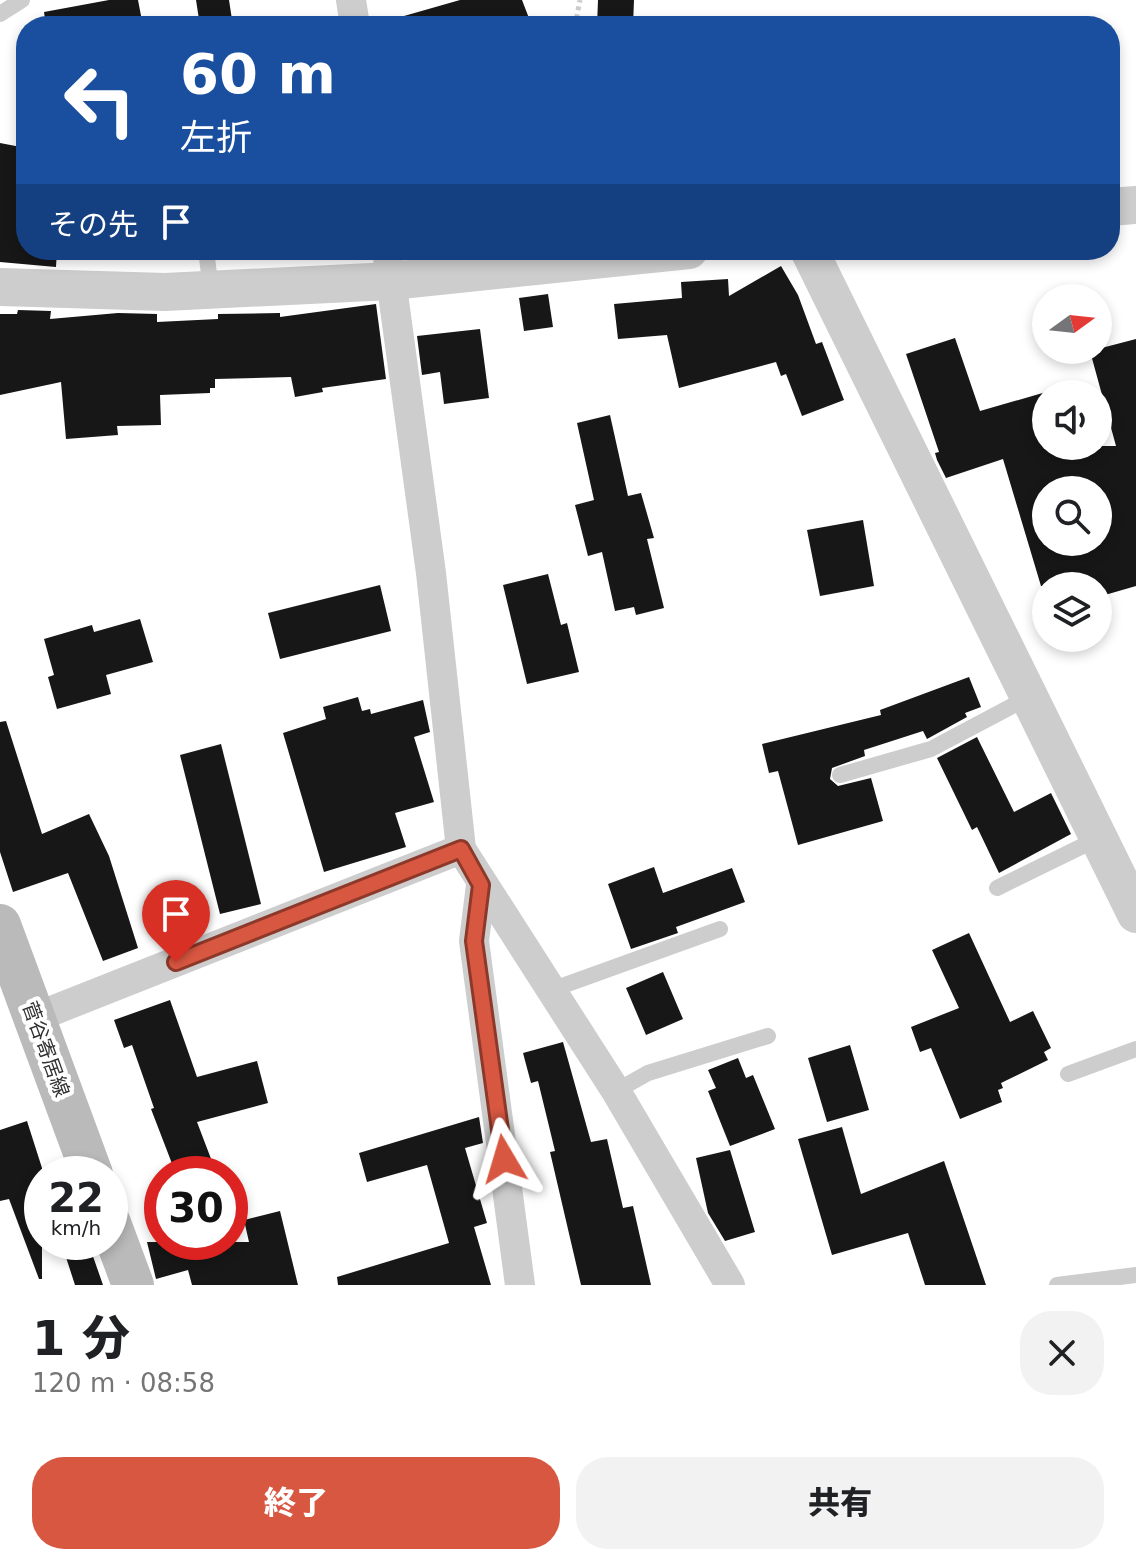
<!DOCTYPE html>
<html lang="ja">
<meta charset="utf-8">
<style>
:root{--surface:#fff;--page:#f2f2f2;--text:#202124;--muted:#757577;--accent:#d85741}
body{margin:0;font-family:"DejaVu Sans","Noto Sans JP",sans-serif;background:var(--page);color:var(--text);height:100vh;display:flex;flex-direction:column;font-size:30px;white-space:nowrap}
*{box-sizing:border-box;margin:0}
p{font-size:26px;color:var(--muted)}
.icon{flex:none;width:44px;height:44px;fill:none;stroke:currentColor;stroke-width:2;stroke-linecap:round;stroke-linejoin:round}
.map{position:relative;height:1285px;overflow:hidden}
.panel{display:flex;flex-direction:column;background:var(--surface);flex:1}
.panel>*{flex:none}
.hud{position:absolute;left:16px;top:16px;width:1104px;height:244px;border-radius:32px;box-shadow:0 4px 12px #0003;background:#1a4fa0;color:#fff;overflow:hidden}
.needle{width:52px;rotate:75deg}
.buttons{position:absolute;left:1032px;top:284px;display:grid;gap:16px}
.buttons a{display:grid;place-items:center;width:80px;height:80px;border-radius:50%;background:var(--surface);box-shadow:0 4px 12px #0003;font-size:40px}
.speed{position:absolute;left:24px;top:1156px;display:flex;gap:16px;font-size:40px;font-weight:700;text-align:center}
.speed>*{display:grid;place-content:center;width:104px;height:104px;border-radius:50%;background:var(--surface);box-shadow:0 4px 12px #0003;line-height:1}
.speed small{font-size:20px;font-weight:400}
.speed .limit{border:12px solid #d22;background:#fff;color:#111}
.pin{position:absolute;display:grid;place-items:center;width:68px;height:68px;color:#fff;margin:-82px -34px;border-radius:50% 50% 50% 0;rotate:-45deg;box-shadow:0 0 8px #0007}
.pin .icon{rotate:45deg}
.me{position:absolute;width:88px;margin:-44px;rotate:353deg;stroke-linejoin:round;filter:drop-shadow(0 0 6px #0008)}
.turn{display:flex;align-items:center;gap:28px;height:168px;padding:0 32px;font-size:36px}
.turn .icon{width:104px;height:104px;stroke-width:2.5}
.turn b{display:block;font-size:56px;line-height:68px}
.then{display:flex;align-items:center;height:76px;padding:0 32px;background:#0003;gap:16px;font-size:30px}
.round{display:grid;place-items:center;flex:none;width:84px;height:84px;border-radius:32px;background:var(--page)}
.summary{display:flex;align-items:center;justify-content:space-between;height:136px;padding:0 32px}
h1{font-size:48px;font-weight:800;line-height:60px}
.primary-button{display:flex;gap:16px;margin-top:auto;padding:16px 32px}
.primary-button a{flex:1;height:92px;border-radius:32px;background:var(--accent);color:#fff;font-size:32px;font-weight:800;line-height:92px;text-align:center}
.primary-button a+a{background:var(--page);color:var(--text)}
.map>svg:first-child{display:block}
.building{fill:#171717;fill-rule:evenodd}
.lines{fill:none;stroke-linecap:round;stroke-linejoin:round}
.path{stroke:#cdcdcd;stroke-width:5;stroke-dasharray:4 4;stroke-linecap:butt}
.service{stroke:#cdcdcd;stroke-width:16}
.minor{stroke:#cdcdcd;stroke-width:30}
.tertiary{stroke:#cdcdcd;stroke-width:38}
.secondary{stroke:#bababa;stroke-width:42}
.route-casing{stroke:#8c392a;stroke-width:20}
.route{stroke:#d85741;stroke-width:14}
.labels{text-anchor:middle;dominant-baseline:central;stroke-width:8;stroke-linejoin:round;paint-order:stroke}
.street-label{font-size:20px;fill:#303030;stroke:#fff}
</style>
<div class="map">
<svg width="1136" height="1285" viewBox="0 0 1136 1285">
<rect width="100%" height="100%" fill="#fff"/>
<!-- building -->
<path class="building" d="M109,0H138L143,26H46L44,12Z
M196,0H229L233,26H200Z
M460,0H522L532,26H398L397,18Z
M598,0H634L633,26H597Z
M0,143L26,148V250H57L56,267L0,262Z
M781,266L798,295L816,344L822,342L844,400L802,416L786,374L781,376L776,362L679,388L667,335L618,339L614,304L682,298L681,282L728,279L729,296Z
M548,294L553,327L524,331L519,298Z
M376,304L386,379L322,388L323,392L295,397L291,377L215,379V388H210V393L160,395L161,425L117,426L118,435L66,439L61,382L0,395V314H17L18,310L51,311L50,319L118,313L157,314V322L218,319V314L280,313V317Z
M480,329L489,398L444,404L440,372L422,375L417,336Z
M955,338L980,411L1046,392V446H1116L1090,351L1136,339V586L1098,597V586H1041L1003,459L946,478L937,460L935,453L939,452L906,354ZM1046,490H1098V542H1046Z
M610,415L628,496L641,493L654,538L647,539L664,608L636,615L634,607L615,611L602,552L588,556L575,505L594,500L577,423Z
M863,520L874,586L820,596L807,530Z
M548,574L561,625L567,623L579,672L527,684L503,585Z
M380,585L391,631L280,659L268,613Z
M140,619L153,662L106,675L111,694L57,709L48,677L54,675L44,639L92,625L94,632Z
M969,677L981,707L965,713L967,717L927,739L923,731L864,750L865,756L832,768L830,779L838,786L871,778L883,821L798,845L778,771L769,773L762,744L881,715L880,710Z
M358,697L362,711L370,709L371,714L423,700L430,732L414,737L434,802L395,813L406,847L324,872L283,733L326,719L323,707Z
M6,721L42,834L89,814L109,856L138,948L103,961L68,873L13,892L0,852V722Z
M977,737L1014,812L1051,793L1071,834L999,873L977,827L972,830L937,758Z
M221,744L261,904L220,914L180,755Z
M654,867L663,893L732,868L745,902L676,927L678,933L631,949L608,884Z
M969,933L1010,1022L1033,1011L1051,1048L1044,1052L1048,1060L1001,1083L1003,1088L998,1090L1002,1102L960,1119L931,1048L920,1052L911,1027L959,1008L932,950Z
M663,972L683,1019L646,1035L626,988Z
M170,1000L197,1077L257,1061L268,1103L197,1122L213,1164L186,1174H176L151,1109L154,1108L132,1045L124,1048L114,1020Z
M563,1042L591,1142L607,1139L623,1208L633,1206L651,1285H581L550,1152L555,1151L538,1081L531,1083L523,1053Z
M850,1045L869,1110L827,1122L808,1058Z
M738,1058L746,1078L753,1075L775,1129L730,1146L708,1091L716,1088L708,1070Z
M479,1117L483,1143L465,1148L487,1223L474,1227L491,1285H338L337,1277L449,1243L427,1165L367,1182L359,1153Z
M27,1121L42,1168V1279H39L9,1199L0,1201V1130Z
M842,1127L861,1194L944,1161L986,1285H925L908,1233L832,1255L798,1139Z
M730,1150L755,1232L725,1241L708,1213L696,1158Z
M280,1211L298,1285H192L188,1270L156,1279L147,1242H249L244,1220Z
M61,1242H88L103,1285H75Z"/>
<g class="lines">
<!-- path -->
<path class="path" d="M575,26L580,0"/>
<!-- service -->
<path class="service" d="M0,14L22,0
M206,250L211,290
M840,775L931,749L1029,697
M997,888L1099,838
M551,990L720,929
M1068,1074L1136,1049
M616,1091L648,1073L768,1036
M1057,1285L1136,1275"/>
<!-- minor -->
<path class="minor" d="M351,0L355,26
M387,250L431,573L461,849L616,1091L730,1285
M481,885L474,941L520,1285
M34,1018L461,849"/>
<!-- tertiary -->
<path class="tertiary" d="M1110,207L1136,205
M809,250L1136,914
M0,287L165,292L391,281L689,250"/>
<!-- secondary -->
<path class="secondary" d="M0,925L92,1174
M110,1223L133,1285"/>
</g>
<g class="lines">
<!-- route casing -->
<g class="route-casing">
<path id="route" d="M176,962L461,849L481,885L474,941L504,1159"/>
</g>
<!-- route -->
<use href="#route" class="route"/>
</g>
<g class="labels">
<!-- street labels -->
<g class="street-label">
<text transform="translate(46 1049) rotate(70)">菅谷寄居線</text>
</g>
</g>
</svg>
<div class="buttons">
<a><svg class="needle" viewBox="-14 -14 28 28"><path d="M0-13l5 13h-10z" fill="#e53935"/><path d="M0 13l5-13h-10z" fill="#757577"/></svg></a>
<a><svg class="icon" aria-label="sound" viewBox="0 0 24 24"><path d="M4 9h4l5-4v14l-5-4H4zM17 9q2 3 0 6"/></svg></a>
<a><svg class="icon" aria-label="search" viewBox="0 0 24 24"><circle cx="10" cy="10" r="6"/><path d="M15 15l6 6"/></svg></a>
<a><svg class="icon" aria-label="layers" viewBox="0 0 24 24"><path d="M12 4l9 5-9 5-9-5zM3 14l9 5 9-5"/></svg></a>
</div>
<div class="speed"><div>22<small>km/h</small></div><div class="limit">30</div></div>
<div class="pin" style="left:176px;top:962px;background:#d93025"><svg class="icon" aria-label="arrive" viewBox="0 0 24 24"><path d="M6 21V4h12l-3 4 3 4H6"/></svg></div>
<svg class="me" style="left:504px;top:1159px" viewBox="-20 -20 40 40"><path d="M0-17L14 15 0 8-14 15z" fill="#d85741" stroke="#fff" stroke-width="4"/></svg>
<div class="hud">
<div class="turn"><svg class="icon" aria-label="left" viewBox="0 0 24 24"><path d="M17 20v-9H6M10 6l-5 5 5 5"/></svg><div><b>60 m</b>左折</div></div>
<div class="then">その先<svg class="icon" aria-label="arrive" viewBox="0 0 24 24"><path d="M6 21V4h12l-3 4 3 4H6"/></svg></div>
</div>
</div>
<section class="panel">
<div class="summary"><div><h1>1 分</h1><p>120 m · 08:58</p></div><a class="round"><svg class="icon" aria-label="close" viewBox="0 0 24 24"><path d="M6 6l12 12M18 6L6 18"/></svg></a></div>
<div class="primary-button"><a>終了</a><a>共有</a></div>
</section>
